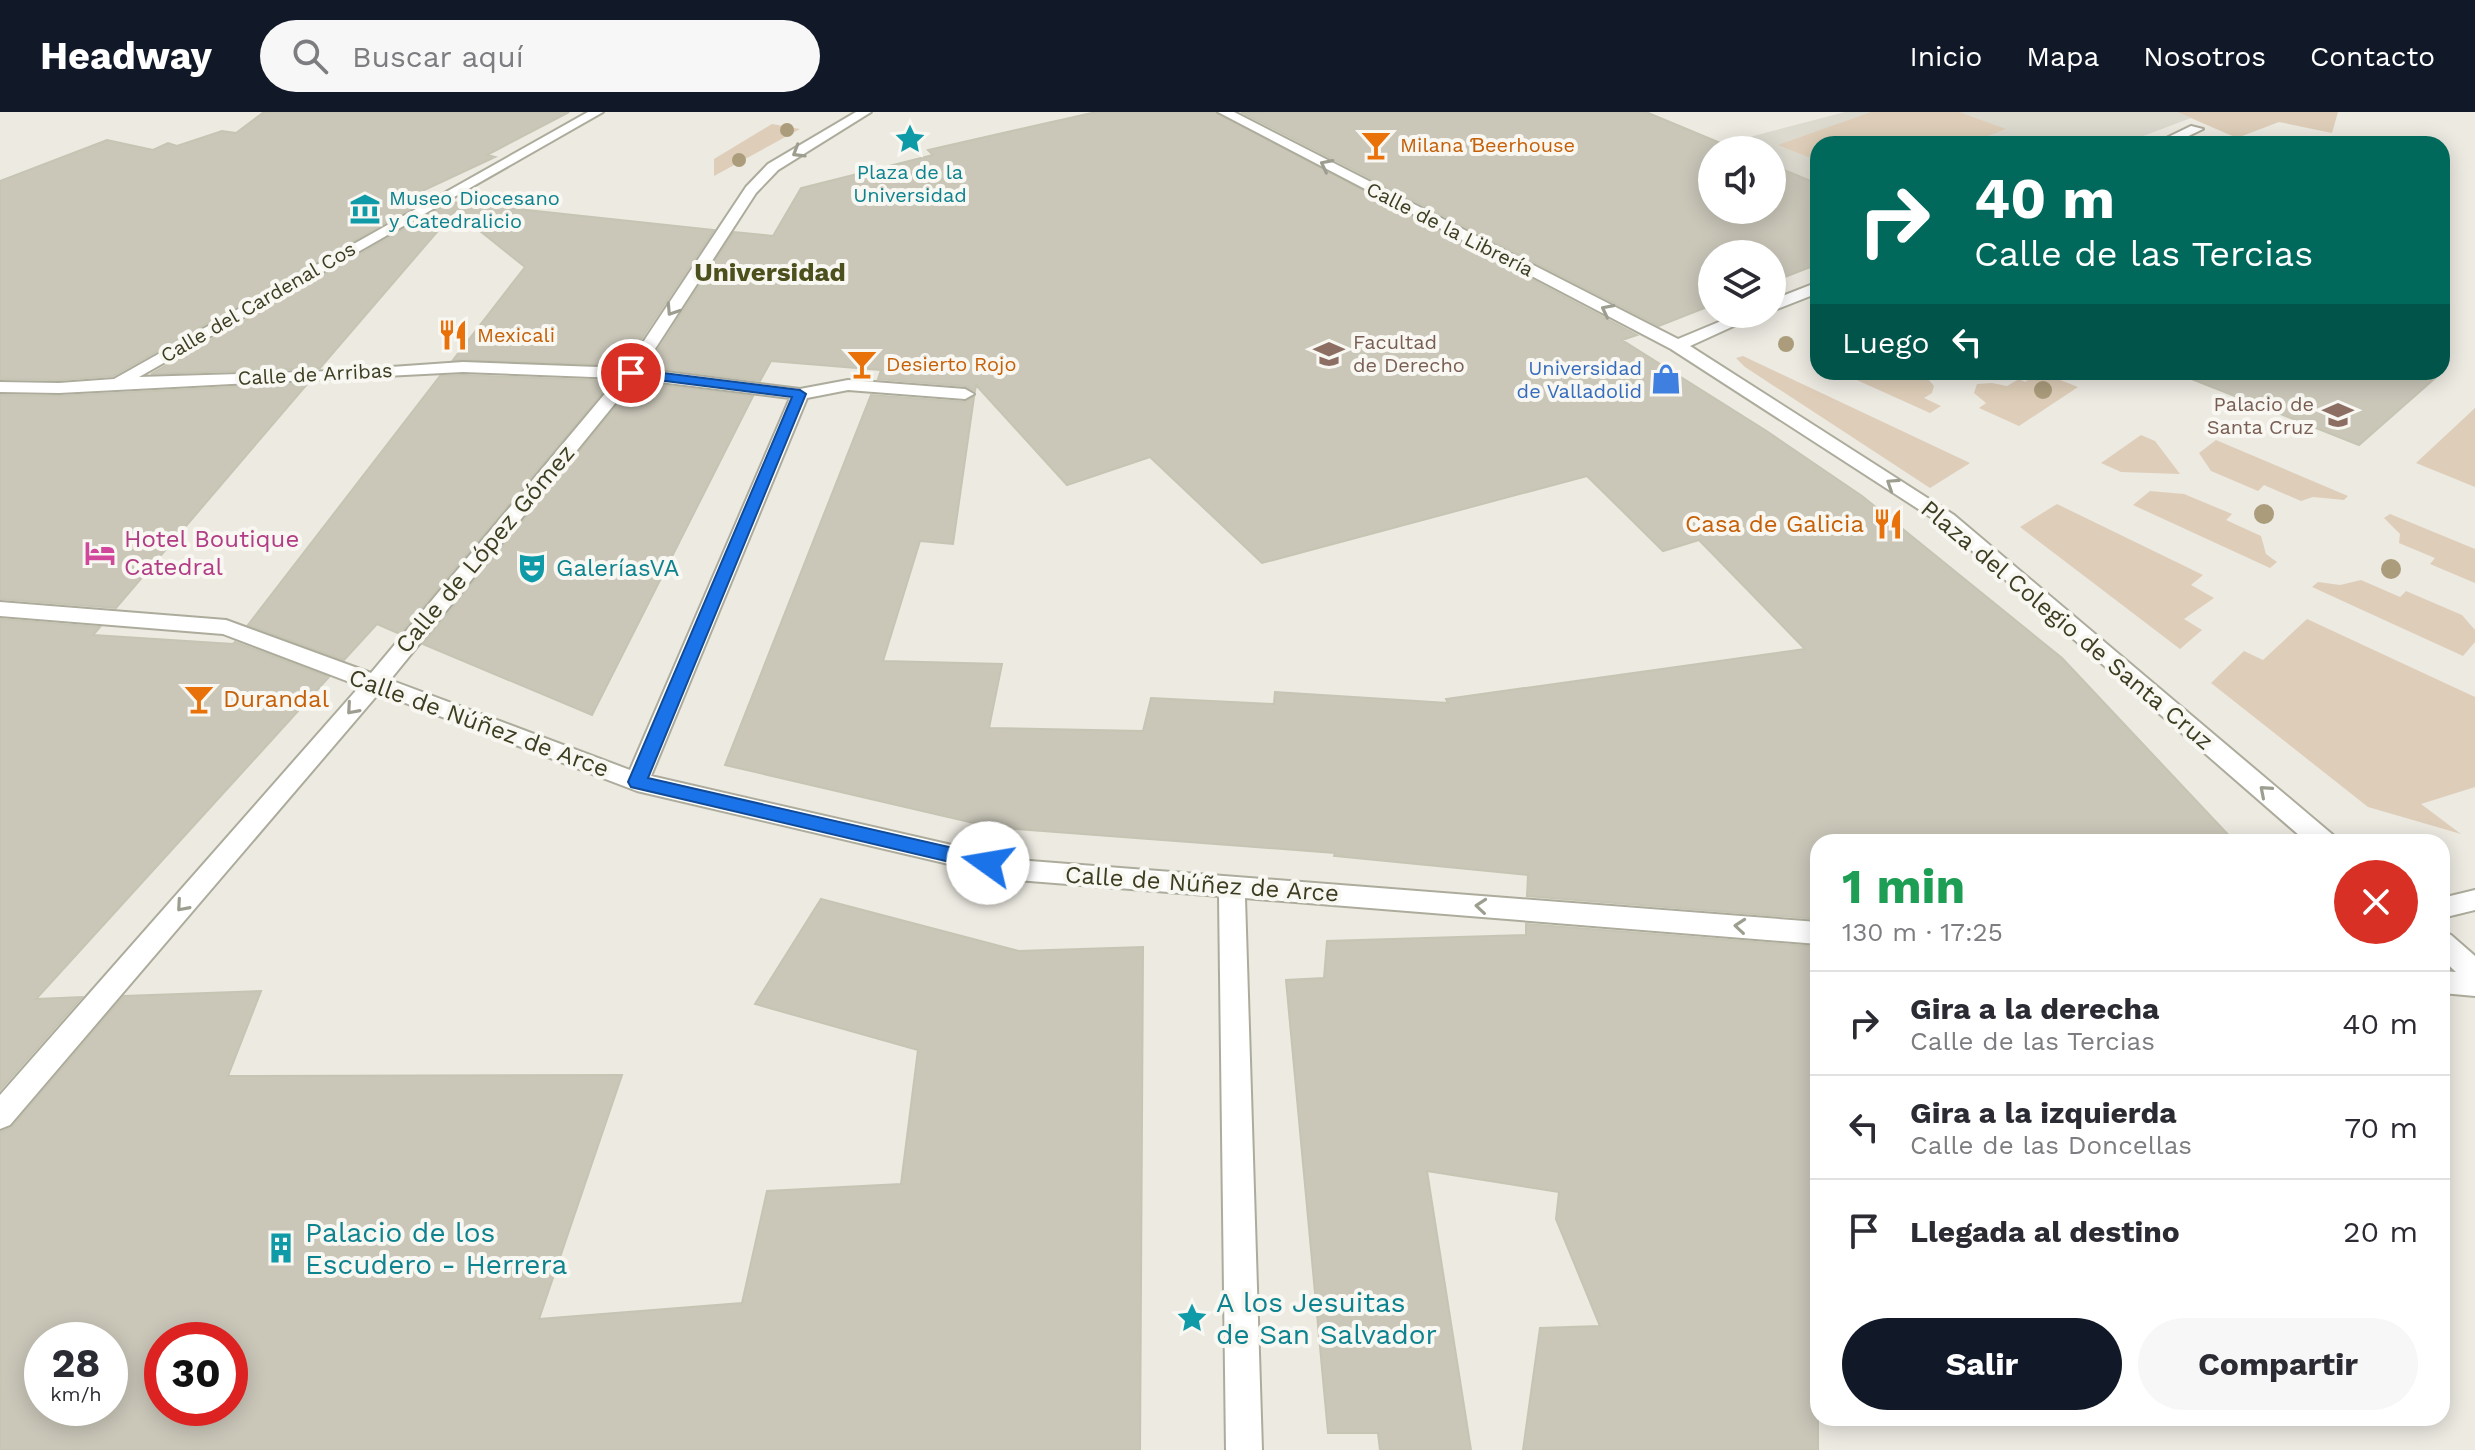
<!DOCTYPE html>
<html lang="es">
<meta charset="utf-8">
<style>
:root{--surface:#fff;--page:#f7f7f7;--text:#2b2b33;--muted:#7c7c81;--line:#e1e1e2;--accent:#111827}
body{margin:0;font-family:"Work Sans",sans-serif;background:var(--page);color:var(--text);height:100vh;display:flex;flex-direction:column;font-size:30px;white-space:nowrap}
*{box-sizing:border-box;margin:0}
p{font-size:26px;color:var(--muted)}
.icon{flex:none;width:44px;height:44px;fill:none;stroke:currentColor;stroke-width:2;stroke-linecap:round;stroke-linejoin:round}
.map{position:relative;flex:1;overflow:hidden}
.details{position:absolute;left:1810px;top:722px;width:640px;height:592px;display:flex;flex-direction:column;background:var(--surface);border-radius:24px;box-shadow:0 4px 20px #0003}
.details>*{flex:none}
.hud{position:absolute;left:1810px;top:24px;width:640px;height:244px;border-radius:24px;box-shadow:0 4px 20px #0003;background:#00695c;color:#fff;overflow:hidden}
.controls{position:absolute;left:1698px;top:24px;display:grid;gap:16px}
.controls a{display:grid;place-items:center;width:88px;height:88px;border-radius:50%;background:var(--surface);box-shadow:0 4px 20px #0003;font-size:40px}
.speed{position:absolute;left:24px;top:1210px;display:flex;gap:16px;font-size:40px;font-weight:700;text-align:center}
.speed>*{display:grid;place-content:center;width:104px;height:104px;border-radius:50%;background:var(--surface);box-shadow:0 4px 20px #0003;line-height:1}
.speed small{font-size:20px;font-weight:400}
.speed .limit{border:12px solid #d22;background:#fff;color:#111}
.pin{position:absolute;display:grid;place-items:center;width:68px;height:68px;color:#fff;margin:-34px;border:4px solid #fff;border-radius:50%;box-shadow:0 2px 8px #0007}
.me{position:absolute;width:88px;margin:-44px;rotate:283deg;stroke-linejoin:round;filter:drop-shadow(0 0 6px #0008)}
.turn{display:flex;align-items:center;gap:28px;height:168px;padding:0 32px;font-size:36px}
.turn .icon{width:104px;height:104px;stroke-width:2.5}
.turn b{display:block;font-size:56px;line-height:68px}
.then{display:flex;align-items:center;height:76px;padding:0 32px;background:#0003;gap:16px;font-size:30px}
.round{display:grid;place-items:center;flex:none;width:84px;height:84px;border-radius:42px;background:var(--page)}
.head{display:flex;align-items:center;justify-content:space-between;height:136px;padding:0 32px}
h1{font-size:48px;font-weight:700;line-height:60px;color:#1e9e55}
.cta{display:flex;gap:16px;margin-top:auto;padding:16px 32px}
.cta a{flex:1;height:92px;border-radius:48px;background:var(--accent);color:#fff;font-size:32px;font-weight:700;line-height:92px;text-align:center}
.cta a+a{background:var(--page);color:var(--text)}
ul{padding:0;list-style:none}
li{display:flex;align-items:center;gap:24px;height:104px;padding:0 32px;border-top:2px solid var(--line)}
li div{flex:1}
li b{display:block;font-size:30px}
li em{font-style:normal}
header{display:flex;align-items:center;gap:48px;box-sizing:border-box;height:112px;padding:0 40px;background:var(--accent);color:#fff}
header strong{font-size:38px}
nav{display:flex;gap:44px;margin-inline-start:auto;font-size:28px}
.search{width:560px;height:72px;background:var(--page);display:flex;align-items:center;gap:20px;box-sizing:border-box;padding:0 28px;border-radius:44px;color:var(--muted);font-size:30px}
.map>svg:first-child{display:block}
.built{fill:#dcdacf}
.green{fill:#deceb9}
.building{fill:#cac7b9;stroke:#c6c4b3;stroke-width:2;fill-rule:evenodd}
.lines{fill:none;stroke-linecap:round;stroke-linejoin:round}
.minor-casing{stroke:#adac9c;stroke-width:4}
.minor{fill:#fff;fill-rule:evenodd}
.tree{fill:#ab9d7c}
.oneway{stroke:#9e9e90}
.route{fill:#1a73e8;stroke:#114b97;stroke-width:2}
.labels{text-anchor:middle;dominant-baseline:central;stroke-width:8;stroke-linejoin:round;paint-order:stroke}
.far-food-label{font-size:20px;fill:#c56008;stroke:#f8f7f1;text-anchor:start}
.far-culture-label{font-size:20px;fill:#0d838f;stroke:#f8f7f1}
.far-street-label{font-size:20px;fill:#3c3d21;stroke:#f8f7f1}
.far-education-label{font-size:20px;fill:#785e54;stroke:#f8f7f1;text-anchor:start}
.far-shop-label{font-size:20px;fill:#366cbe;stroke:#f8f7f1;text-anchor:end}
.food-label{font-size:24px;fill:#c56008;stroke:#f8f7f1;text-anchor:end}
.hotel-label{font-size:24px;fill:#b23c85;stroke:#f8f7f1;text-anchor:start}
.street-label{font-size:24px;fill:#3c3d21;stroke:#f8f7f1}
.culture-label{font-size:24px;fill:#0d838f;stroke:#f8f7f1;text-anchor:start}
.far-district-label{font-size:26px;font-weight:bold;fill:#4c501c;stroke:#f8f7f1}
.near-culture-label{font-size:28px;fill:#0d838f;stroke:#f8f7f1;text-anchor:start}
</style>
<header>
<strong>Headway</strong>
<div class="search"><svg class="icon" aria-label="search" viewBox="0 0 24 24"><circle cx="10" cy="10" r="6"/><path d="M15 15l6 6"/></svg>Buscar aquí</div>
<nav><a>Inicio</a><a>Mapa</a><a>Nosotros</a><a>Contacto</a></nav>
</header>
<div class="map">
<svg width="2475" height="1338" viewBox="0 0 2475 1338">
<rect width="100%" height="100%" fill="#eceae1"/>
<!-- built -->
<path class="built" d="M1845,0H2177L2191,6L2122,32H1818V152L1772,142H1712V193L1671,209L1579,159L1712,98H1772V38H1737L1723,32Z"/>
<!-- green -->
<path class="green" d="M1871,0H1959L2006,17L1967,32H1818V49L1778,33Z
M2177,0H2338L2332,21L2279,10L2237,26Z
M772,12L800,17L714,64V47Z
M1743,244L1970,351L1930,376L1745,255L1736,246Z
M1839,260H1922L1934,274L1932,281L1924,286L1941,294L1930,301Z
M2040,260L2078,275L2019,314L1979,296L1986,291L1974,281L1977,272L1992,271L2007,274L2019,267L2025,270Z
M2475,296V375L2416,351Z
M2141,323L2155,329L2180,362L2121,360L2101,351Z
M2216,328L2348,384L2344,388L2313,385L2301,389L2264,373L2258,379L2211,359L2199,341Z
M2150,379L2184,382L2232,402L2226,408L2261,424L2266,442L2277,450L2270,456L2133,393Z
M2057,392L2203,463L2191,473L2214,486L2184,507L2202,518L2180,537L2020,415Z
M2390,402L2475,437V471L2430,452L2435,446L2399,431L2400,422L2384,406Z
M2361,468L2400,485L2406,479L2462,503L2475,518V530L2463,544L2312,475L2318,470L2340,473Z
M2307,507L2475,585V675L2421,692L2461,722L2368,695L2211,571L2244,539L2263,548Z"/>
<!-- building -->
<path class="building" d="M264,0H569L487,43L495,45L407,86L426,88L113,264L59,268L0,267V69L107,28L153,38L168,31L177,34L222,19L236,21Z
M1096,0H1215L1637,223L1622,228L1765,318L1862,384L2062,546L2235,730H1818V807L1527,784L1528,763L1334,744L1335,741L991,715L725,653L871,283L965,290L974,285L953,432L920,429L883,549L1002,552L989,616L1143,619L1151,586L1274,592L1275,580L1448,591L1446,587L1805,537L1699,428L1663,439L1587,364L1262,451L1150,345L1067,373L976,273L975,279L965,274L878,267L881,258L771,249L760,269L647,255L734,120L773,124L801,76L933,43L928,38Z
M1241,0H1646L1737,38H1712V98H1772V53L1818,72V152L1772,170V142H1712V193L1659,214Z
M451,90L714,118L624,253L453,248L525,155L455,99L320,256L151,262Z
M2184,260H2442L2359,333L2184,264Z
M463,263L612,269L400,522L377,512L344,548L248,513L440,264Z
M636,270L753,284L592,603L423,532Z
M308,271L116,496L0,487V283L59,284Z
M0,507L100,515L93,523L233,532L235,530L329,565L36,887L82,885L0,978Z
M821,787L1019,839L1143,835L1140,1338H0V1020L12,1015L124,884L261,879L228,964L622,963L539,1207L742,1191L767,1079L901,1072L918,938L755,892ZM42,1228H110V1296H42ZM162,1228H230V1296H162Z
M1526,812L1818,835V1338H1523L1540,1216L1600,1214L1556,1107L1559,1080L1427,1059L1471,1338H1380L1378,1321H1328L1286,868L1324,866L1327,829L1526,823Z"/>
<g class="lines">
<!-- minor casing -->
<g class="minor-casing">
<path id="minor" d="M588,0H603L139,265L334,259L463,250L626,256L746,75L768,52L856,0H871L778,58L756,81L642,257L800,277L848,268L965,277L974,282L965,287L848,278L807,286L651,664L1017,748L1818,810V832L1245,786L1262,1338H1226L1219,784L1017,768L637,679L379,581L10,1013L0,1017V983L360,574L223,522L0,504V490L226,508L371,561L618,266L463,260L59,281L0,280V270L59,271L114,267ZM635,267L790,286L630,658L390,568Z
M1218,0H1234L1678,227L1738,202H1760L1690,234L1954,403L2333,723L2337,730H2307L1940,411L1671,237Z
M2191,14L2203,17L2172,32H2154Z
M1818,170V181L1772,199V188Z
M2475,778V798L2442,806V786Z
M2442,820L2451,823L2475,844V884L2442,881V859L2456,860L2442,847Z"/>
</g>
<!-- minor -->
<use href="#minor" class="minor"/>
</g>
<!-- trees -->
<g class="tree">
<circle cx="787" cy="18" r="7"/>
<circle cx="739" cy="48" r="7"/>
<circle cx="1786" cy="232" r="8"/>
<circle cx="2043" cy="278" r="9"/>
<circle cx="2264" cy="402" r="10"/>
<circle cx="2391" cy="457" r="10"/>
</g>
<!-- one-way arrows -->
<defs><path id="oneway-chevron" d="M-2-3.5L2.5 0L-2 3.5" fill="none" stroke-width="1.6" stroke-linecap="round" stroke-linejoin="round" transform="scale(2)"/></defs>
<g class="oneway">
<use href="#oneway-chevron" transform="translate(798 40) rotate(149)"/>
<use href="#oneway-chevron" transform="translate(1326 53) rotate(-153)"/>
<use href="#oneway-chevron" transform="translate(672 198) rotate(123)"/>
<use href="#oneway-chevron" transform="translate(1607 198) rotate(-153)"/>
<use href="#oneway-chevron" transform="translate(1892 372) rotate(-147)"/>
<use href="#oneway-chevron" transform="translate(352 597) rotate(131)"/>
<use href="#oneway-chevron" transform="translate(2265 679) rotate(-139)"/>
<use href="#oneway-chevron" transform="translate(182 794) rotate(131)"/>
<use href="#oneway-chevron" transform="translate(1481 794) rotate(-175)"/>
<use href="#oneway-chevron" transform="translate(1740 814) rotate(-175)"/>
</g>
<!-- route -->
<path class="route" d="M631,257L800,278L806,282L648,666L988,744L995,746L998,751L995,756L988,759L631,675L628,670L792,285L626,264L624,261Z"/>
<!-- icons -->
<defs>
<g id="sight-bare" transform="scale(2.4)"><path d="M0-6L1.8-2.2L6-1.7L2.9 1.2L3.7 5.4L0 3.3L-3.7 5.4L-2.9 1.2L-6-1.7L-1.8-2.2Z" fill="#0f9aa8" stroke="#f8f7f1" stroke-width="2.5" paint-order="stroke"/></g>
<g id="bar-bare" transform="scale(2.4)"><path d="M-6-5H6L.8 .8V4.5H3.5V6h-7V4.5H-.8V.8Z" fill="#e8710a" stroke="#f8f7f1" stroke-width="2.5" paint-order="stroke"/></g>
<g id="museum-bare" transform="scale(2.4)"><path d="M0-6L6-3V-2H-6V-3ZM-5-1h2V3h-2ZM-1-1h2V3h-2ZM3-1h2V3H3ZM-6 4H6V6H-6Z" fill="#0f9aa8" stroke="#f8f7f1" stroke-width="2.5" paint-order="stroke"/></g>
<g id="restaurant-bare" transform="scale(2.4)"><path d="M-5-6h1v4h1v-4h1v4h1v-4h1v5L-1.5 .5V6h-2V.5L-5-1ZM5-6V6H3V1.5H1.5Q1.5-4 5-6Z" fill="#e8710a" stroke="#f8f7f1" stroke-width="2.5" paint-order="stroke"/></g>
<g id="university-bare" transform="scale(2.4)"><path d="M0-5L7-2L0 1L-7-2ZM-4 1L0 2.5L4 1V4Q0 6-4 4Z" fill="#8d6e63" stroke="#f8f7f1" stroke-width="2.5" paint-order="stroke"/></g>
<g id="shop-bare" transform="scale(2.4)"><path d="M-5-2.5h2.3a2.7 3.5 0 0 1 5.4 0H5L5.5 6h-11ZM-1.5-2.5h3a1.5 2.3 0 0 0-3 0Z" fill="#3f7fe0" stroke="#f8f7f1" stroke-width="2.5" paint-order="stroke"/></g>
<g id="hotel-bare" transform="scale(2.4)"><path d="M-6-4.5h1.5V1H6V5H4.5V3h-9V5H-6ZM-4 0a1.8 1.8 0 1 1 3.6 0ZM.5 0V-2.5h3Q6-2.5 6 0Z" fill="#d1479c" stroke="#f8f7f1" stroke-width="2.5" paint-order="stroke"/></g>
<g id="theatre-bare" transform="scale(2.4)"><path d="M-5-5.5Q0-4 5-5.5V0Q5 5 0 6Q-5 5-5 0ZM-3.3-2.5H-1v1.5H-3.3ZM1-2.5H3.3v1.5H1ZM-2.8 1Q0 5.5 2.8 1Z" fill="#0f9aa8" stroke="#f8f7f1" stroke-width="2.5" paint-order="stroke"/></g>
<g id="building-bare" transform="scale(2.4)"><path d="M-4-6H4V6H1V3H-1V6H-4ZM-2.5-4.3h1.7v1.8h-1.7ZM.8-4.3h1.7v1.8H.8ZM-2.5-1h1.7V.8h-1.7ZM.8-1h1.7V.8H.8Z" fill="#0f9aa8" stroke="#f8f7f1" stroke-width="2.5" paint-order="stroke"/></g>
</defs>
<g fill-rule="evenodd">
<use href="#sight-bare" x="910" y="27"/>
<use href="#bar-bare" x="1376" y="33"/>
<use href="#museum-bare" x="365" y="97"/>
<use href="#restaurant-bare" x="453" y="223"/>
<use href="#university-bare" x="1329" y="242"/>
<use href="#bar-bare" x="862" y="252"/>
<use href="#shop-bare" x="1666" y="267"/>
<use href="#university-bare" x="2338" y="303"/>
<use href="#restaurant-bare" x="1888" y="412"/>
<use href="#hotel-bare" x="100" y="441"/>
<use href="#theatre-bare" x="532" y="456"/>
<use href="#bar-bare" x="199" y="587"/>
<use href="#building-bare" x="281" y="1136"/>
<use href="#sight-bare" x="1192" y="1206"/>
</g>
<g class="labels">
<!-- far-food labels -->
<g class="far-food-label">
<text x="1400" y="33">Milana Ɓeerhouse</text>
<text x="477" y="223">Mexicali</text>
<text x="886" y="252">Desierto Rojo</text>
</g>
<!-- far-culture labels -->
<g class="far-culture-label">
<text x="910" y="60">Plaza de la<tspan x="910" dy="23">Universidad</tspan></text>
<text x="389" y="86" text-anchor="start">Museo Diocesano<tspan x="389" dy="23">y Catedralicio</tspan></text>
</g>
<!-- far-street labels -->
<g class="far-street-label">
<text transform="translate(1450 117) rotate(27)">Calle de la Librería</text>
<text transform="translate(258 190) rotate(-30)">Calle del Cardenal Cos</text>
<text transform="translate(315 262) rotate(-3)">Calle de Arribas</text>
</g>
<!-- far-education labels -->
<g class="far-education-label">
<text x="1353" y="230">Facultad<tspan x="1353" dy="23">de Derecho</tspan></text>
<text x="2314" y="292" text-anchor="end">Palacio de<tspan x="2314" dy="23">Santa Cruz</tspan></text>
</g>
<!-- far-shop labels -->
<g class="far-shop-label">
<text x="1642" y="256">Universidad<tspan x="1642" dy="23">de Valladolid</tspan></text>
</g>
<!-- food labels -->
<g class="food-label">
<text x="1864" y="412">Casa de Galicia</text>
<text x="223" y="587" text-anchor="start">Durandal</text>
</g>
<!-- hotel labels -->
<g class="hotel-label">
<text x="124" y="427">Hotel Boutique<tspan x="124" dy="28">Catedral</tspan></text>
</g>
<!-- street labels -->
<g class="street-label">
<text transform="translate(485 437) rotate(-50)">Calle de López Gómez</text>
<text transform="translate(2067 513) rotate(40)">Plaza del Colegio de Santa Cruz</text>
<text transform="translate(479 611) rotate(20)">Calle de Núñez de Arce</text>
<text transform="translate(1202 772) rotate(4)">Calle de Núñez de Arce</text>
</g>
<!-- culture labels -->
<g class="culture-label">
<text x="556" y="456">GaleríasVA</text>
</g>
<!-- far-district labels -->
<g class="far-district-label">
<text x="770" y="160">Universidad</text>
</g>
<!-- near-culture labels -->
<g class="near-culture-label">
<text x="305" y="1120">Palacio de los<tspan x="305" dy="32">Escudero - Herrera</tspan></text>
<text x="1216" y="1190">A los Jesuitas<tspan x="1216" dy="32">de San Salvador</tspan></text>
</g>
</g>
</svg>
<div class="controls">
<a><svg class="icon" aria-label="sound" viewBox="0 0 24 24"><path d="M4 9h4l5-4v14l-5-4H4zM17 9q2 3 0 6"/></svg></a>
<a><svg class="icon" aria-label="layers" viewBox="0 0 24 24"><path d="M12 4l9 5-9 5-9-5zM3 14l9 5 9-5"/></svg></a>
</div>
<div class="speed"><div>28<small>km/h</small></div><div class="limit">30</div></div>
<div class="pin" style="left:631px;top:261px;background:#d93025"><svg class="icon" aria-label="arrive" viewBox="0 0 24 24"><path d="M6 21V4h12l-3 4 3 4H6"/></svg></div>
<svg class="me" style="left:988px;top:751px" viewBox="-20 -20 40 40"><circle r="19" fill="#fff"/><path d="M0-13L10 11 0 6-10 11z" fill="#1a73e8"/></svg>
<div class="hud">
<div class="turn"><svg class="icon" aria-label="right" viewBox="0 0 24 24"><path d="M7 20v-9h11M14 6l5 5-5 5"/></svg><div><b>40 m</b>Calle de las Tercias</div></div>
<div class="then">Luego<svg class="icon" aria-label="left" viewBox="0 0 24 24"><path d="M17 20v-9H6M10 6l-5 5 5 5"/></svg></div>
</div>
<section class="details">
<div class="head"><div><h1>1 min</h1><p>130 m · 17:25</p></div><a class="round" style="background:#d93025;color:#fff"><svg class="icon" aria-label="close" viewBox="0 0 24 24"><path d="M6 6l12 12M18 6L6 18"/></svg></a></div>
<ul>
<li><svg class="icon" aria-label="right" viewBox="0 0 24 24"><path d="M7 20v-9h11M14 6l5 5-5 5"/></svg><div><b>Gira a la derecha</b><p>Calle de las Tercias</p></div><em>40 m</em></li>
<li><svg class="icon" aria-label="left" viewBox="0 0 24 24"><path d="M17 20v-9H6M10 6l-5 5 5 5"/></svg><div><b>Gira a la izquierda</b><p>Calle de las Doncellas</p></div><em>70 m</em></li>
<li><svg class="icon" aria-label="arrive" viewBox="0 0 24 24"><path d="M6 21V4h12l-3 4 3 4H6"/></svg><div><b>Llegada al destino</b></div><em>20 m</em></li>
</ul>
<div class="cta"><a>Salir</a><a>Compartir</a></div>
</section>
</div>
